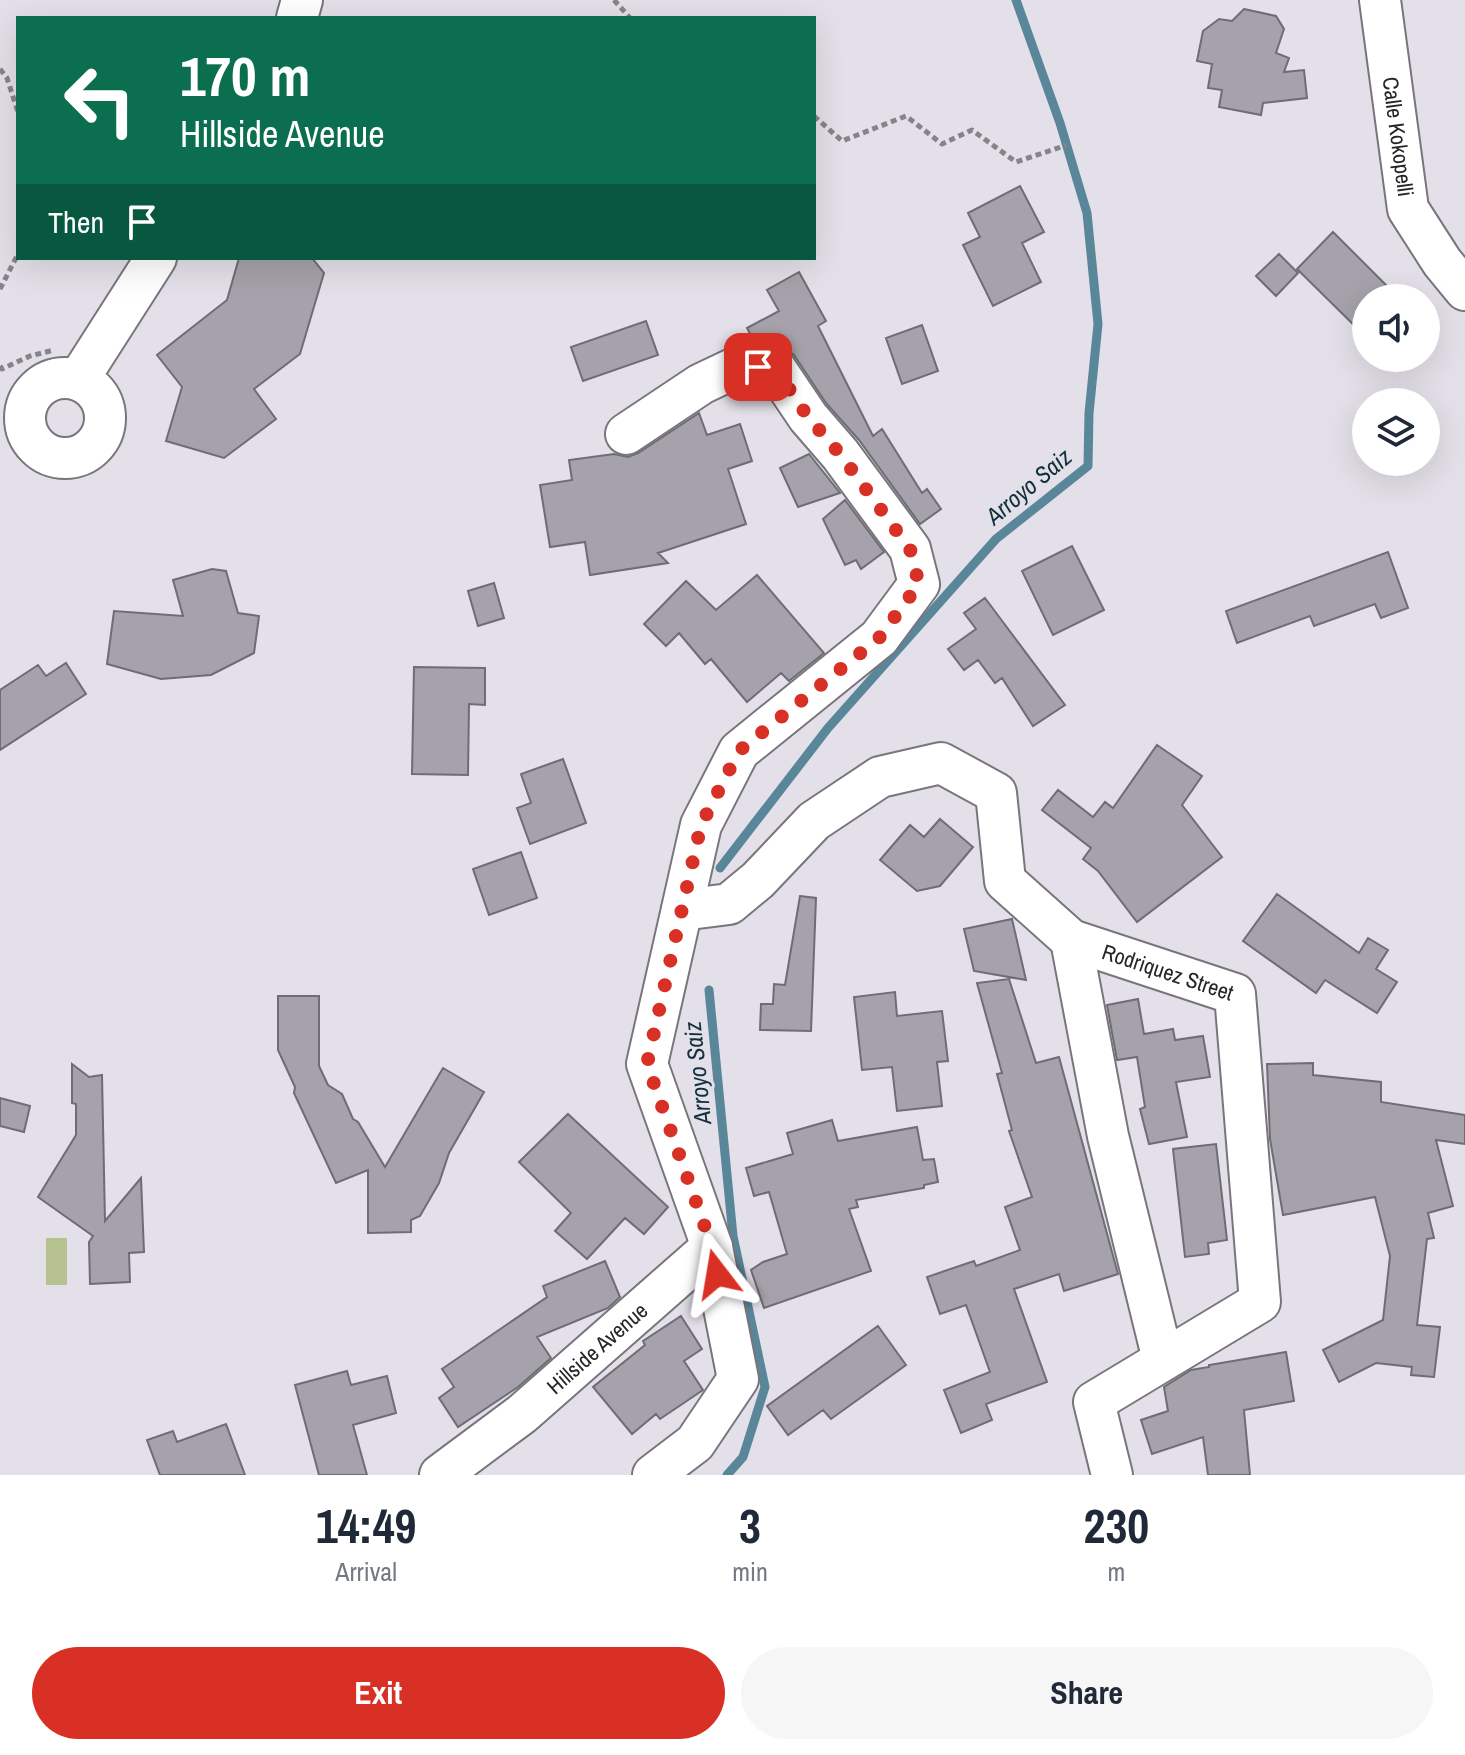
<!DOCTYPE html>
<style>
:root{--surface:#fff;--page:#f6f6f7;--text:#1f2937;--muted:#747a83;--accent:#d93025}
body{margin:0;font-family:"Archivo Narrow",sans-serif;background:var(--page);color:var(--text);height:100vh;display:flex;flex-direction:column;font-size:30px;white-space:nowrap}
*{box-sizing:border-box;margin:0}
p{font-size:26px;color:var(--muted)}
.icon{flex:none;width:44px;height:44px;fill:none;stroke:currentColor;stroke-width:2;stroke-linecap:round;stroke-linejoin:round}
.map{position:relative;height:1475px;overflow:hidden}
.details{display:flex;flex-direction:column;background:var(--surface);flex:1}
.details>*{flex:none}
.top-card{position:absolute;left:16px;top:16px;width:800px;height:244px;border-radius:0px;box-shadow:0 8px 32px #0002;background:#0b6e4f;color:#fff;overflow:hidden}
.tools{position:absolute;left:1352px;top:284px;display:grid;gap:16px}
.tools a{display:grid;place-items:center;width:88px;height:88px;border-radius:50%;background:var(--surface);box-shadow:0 8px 32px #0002;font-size:40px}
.pin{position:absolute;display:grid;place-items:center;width:68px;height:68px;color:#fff;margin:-34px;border-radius:16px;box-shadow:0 4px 12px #0006}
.me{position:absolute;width:88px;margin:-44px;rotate:346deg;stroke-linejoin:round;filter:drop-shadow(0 0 6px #0008)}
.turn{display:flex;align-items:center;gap:28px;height:168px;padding:0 32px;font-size:36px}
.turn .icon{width:104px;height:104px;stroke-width:2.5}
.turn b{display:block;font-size:56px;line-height:68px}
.then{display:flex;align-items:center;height:76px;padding:0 32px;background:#0003;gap:16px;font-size:30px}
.eta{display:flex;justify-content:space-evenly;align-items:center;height:136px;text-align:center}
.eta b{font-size:48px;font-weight:700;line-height:56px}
.action{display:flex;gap:16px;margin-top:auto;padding:16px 32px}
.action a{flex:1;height:92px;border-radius:48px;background:var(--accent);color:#fff;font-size:32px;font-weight:700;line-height:92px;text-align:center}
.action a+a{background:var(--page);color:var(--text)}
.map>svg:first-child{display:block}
.green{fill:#b6c290}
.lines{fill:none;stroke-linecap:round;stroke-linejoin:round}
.stream{stroke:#598699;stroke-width:9}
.building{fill:#a5a2ab;stroke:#6e6c74;stroke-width:2}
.minor-casing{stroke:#78757d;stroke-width:44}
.path{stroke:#86848a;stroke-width:5;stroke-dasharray:6 4;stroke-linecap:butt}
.minor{stroke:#fff;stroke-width:40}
.route{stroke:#d93025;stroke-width:14;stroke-dasharray:0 25.2}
.labels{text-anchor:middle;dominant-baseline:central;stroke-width:6;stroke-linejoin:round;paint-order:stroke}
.street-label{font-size:22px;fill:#262528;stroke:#e4e0e9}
.water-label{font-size:24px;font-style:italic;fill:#11303c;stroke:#e4e0e9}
</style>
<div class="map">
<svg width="1465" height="1475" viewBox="0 0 1465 1475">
<rect width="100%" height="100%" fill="#e4e0e9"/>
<!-- green -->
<path class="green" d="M46,1238H67V1285H46Z"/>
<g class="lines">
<!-- stream -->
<path class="stream" d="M720,868L828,728L996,539L1088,466L1089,413L1098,324L1087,213L1060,123L1016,0
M709,990L733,1236L765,1387L743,1457L727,1475"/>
</g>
<!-- building -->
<path class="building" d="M1244,9L1276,16L1284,29L1276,53L1289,58L1284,72L1304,70L1307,98L1263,103L1261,115L1219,107L1222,90L1208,88L1212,64L1197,61L1203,31L1219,19L1232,21Z
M1020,186L1044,232L1022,243L1041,282L993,306L963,245L980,237L968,213Z
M1333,232L1399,298H1366V337L1297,269Z
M1279,254L1298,273L1276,296L1256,276Z
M239,258H312L324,273L300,354L254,389L276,419L224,458L166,441L182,387L157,355L227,300Z
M799,272L826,321L818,326L873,436L882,429L922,493L927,489L941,509L920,524L859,440L826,403L794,355L781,346L755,343L747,328L779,311L767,290Z
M646,321L658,355L583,381L571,347Z
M922,325L938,371L902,384L886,338Z
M699,413L707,435L740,424L752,461L728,469L746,524L658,553L668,563L590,575L585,542L550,547L540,485L572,480L569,460L614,454L628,457L638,453Z
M809,454L840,493L798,507L780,468Z
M845,500L884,552L861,569L856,560L845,565L823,519Z
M1072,546L1104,610L1053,635L1022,571Z
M1388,552L1408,608L1381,618L1375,604L1314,626L1310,616L1237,643L1226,611Z
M212,569L226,571L238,613L259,616L254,653L211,675L161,679L107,664L114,611L183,616L173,580Z
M757,575L824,653L789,681L781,673L747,702L711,659L705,664L679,633L666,646L644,624L686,581L716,610Z
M494,583L504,618L478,626L468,591Z
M985,598L1065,705L1033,726L1002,678L995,683L978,660L964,670L948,649L976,629L964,613Z
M66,663L86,694L0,750V690L38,665L46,676Z
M414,667L485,668V705L469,704L468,775L412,774Z
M1157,745L1202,776L1182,805L1222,857L1137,922L1098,871L1083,859L1091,848L1042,810L1058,790L1093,817L1105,802L1113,808Z
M563,759L586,823L530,844L517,808L531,803L521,774Z
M940,819L973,847L940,886L917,891L880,860L910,825L924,837Z
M521,852L537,898L489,915L473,869Z
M1277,894L1359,953L1368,938L1388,950L1376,969L1397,982L1377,1013L1325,980L1316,993L1243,941Z
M800,896L816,898L811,1031L760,1030L761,1004H773L774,984L785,985Z
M1012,919L1026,980L974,971L964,929Z
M1009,979L1036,1063L1059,1057L1118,1274L1064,1291L1059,1274L1014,1289L1047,1382L986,1404L992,1420L961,1433L944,1390L990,1372L966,1305L940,1314L927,1277L974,1261L976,1266L1020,1250L1005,1207L1032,1197L1009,1131L1012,1130L997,1074L1002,1073L977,983Z
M895,992L897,1016L942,1011L948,1061L937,1062L942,1106L897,1111L892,1067L862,1070L854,997Z
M278,996H319V1066L328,1085L342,1094L353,1119L358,1122L385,1167L443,1068L484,1092L449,1153L439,1183L420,1216L411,1220V1232L368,1233V1170L336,1183L294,1093L295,1087L278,1050Z
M1138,999L1144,1034L1173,1029L1175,1040L1203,1036L1210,1077L1176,1082L1187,1137L1149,1144L1140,1109L1145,1107L1137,1057L1117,1060L1107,1005Z
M1313,1063V1075L1381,1082V1102L1465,1115V1144L1436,1140L1453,1206L1428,1213L1434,1238L1427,1239L1417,1325L1440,1327L1434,1377L1411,1375L1412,1367L1376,1363L1339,1382L1323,1350L1383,1320L1390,1256L1375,1197L1283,1215L1270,1139L1267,1064Z
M72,1064L89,1077L102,1075L105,1221L141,1178L144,1252L129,1253L130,1282L90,1284L89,1242L93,1236L38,1197L76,1135V1104L72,1103Z
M0,1098L30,1106L24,1132L0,1126Z
M568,1114L668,1207L644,1234L625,1218L587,1259L555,1231L571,1213L519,1162Z
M832,1120L838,1141L917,1127L923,1160L934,1159L938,1182L924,1185V1188L856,1200L858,1207L849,1209L871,1271L764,1308L751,1270L763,1262L787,1254L769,1192L754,1196L746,1168L793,1154L787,1133Z
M1216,1144L1227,1240L1208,1243L1209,1254L1185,1257L1173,1149Z
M605,1261L620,1297L608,1308L537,1337L551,1358L518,1387L458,1427L439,1398L454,1387L442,1369L547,1297L543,1286Z
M681,1316L702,1349L684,1361L703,1390L660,1419L656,1414L632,1434L593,1387L645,1345L643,1341Z
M878,1326L906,1365L831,1419L823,1410L788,1435L767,1406Z
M1286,1352L1294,1401L1244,1410L1250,1475H1208L1203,1437L1152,1454L1141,1420L1168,1411L1164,1387L1191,1370L1209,1367V1365Z
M347,1371L351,1385L387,1376L396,1413L353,1425L367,1475H319L295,1385Z
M226,1424L245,1475H160L147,1440L173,1431L177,1442Z"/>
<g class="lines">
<!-- minor casing -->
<g class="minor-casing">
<g id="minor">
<path id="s1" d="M1380,0L1408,209L1442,262L1465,290"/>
<path d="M297,18L302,0"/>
<circle cx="65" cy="418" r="40"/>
<path d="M78,380L156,258"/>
<path d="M626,434L701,384L741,365L775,368L808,417L840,454L910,549L919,584L879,638L739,751L701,825L647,1064L712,1247L738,1379L695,1443L653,1475"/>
<path id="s2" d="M682,910L729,904L758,880L814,821L880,777L941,763L996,793L1005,881L1071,940L1235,994L1260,1302L1094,1402L1112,1475"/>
<path d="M1071,940L1108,1136L1163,1360"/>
<path id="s3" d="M440,1475L522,1414L712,1247"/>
</g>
</g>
<!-- path -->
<path class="path" d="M614,0L630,18
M0,69L7,78L18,112
M814,116L842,141L906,116L942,144L972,130L1016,162L1067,145
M0,289L18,254
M0,366L2,369L30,356L54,350"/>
<!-- minor -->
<use href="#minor" class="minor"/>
</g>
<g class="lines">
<!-- route -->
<path class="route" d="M717,1274L712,1247L647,1064L701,825L739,751L879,638L919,584L910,549L840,454L808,417L775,368L758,367"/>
</g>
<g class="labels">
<!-- street labels -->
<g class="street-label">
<text stroke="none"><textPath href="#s1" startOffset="138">Calle Kokopelli</textPath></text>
<text stroke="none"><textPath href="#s2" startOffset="650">Rodriquez Street</textPath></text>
<text stroke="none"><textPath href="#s3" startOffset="202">Hillside Avenue</textPath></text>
</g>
<!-- water labels -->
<g class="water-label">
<text transform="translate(1028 486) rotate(-40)">Arroyo Saiz</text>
<text transform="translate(697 1073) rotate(-96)">Arroyo Saiz</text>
</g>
</g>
</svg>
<div class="tools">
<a><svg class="icon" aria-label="sound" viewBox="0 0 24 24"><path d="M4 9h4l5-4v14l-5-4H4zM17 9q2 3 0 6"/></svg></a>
<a><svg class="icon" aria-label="layers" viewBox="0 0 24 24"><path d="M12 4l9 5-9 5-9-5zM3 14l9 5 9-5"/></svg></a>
</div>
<div class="pin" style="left:758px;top:367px;background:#d93025"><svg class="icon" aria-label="arrive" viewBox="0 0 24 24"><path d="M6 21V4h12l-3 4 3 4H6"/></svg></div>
<svg class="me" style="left:717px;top:1274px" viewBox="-20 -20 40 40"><path d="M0-17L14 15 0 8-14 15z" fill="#d93025" stroke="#fff" stroke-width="4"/></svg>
<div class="top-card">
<div class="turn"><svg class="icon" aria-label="left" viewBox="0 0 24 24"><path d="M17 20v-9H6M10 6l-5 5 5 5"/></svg><div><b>170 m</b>Hillside Avenue</div></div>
<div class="then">Then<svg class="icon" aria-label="arrive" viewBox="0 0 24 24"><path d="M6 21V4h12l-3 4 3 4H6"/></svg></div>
</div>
</div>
<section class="details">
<div class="eta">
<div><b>14:49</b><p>Arrival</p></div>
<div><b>3</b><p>min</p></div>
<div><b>230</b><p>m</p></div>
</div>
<div class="action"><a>Exit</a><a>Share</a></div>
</section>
